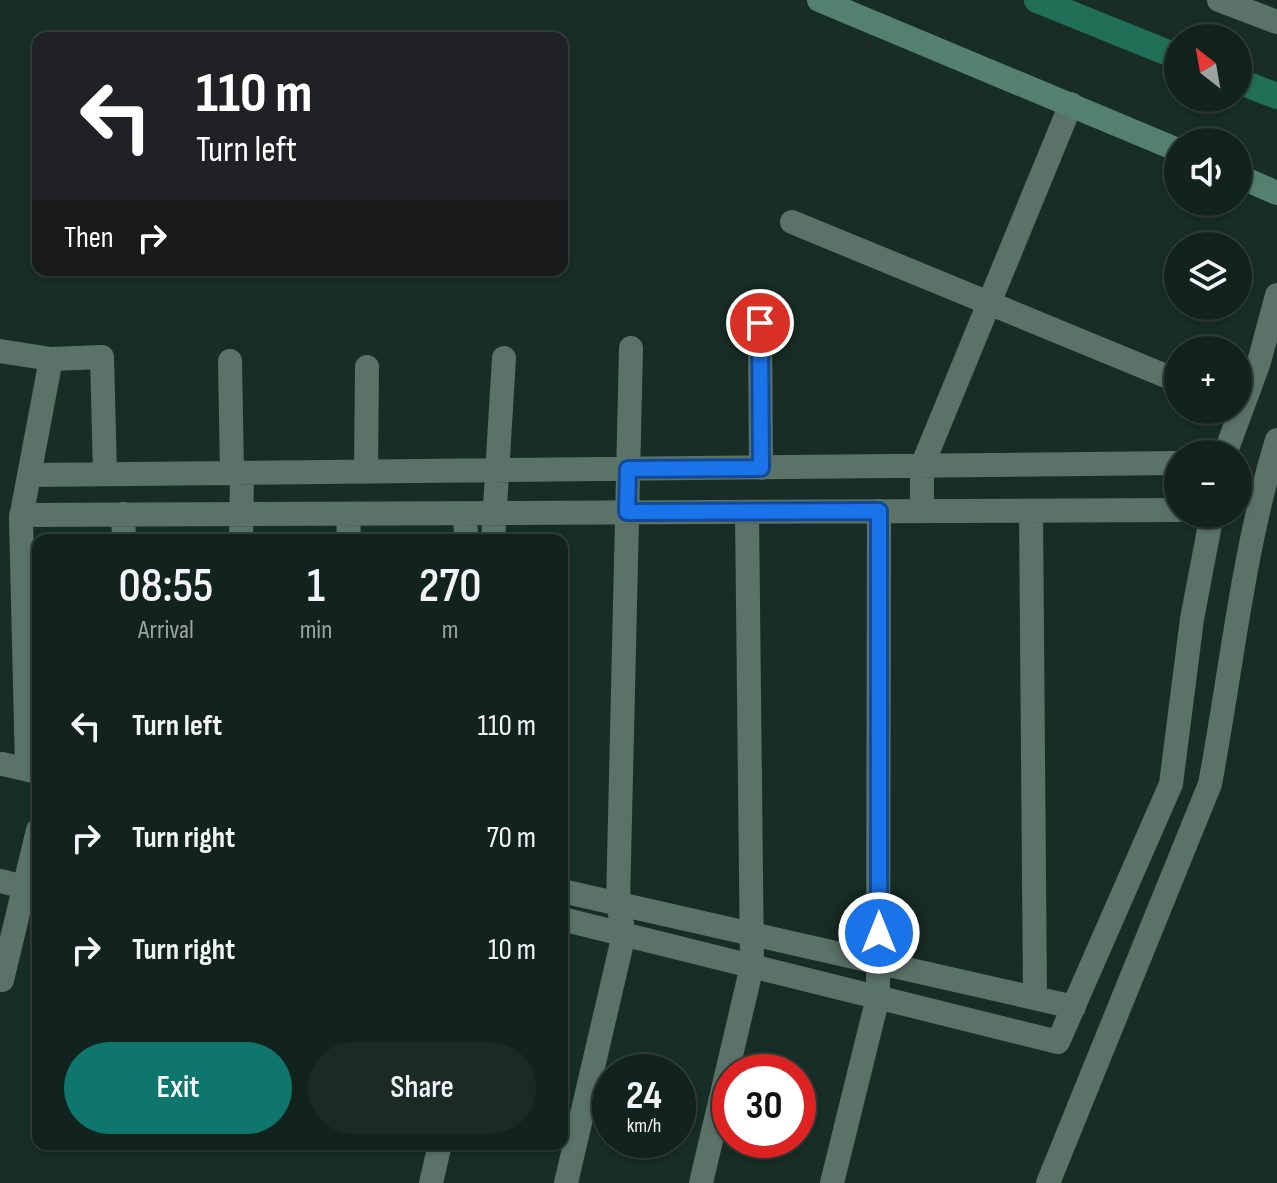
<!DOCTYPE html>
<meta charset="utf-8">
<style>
:root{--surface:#12221c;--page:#1b2a25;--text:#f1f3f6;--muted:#9ca4a3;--line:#313f3b;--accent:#0f766e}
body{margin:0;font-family:"Sofia Sans Condensed",sans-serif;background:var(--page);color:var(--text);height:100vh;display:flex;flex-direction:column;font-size:30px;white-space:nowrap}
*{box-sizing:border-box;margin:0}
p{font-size:26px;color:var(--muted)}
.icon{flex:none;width:44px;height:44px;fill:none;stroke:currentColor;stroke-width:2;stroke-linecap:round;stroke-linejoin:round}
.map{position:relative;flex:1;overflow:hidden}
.side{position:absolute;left:32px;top:534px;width:536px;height:616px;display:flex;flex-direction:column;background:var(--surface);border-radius:16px;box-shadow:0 2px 6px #0004,0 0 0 2px var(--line)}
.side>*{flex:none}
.top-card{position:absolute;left:32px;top:32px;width:536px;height:244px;border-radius:16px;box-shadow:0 2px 6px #0004,0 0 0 2px var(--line);background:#202124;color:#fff;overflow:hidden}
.needle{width:52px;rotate:329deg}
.controls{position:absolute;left:1164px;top:24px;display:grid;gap:16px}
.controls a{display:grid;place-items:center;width:88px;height:88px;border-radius:50%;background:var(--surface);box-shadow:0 2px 6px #0004,0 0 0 2px var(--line);font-size:40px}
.speed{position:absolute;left:592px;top:1054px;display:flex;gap:16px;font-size:40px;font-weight:700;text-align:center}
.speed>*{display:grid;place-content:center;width:104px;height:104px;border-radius:50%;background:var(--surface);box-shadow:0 2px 6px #0004,0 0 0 2px var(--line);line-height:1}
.speed small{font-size:20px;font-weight:400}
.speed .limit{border:12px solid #d22;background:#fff;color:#111}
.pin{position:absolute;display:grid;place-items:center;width:68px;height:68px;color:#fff;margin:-34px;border:4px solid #fff;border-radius:50%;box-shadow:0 2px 8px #0007}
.me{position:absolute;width:88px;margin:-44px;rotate:0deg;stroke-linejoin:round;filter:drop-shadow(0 0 6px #0008)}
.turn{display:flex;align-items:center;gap:28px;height:168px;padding:0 32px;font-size:36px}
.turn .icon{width:104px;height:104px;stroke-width:2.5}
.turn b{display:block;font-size:56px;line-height:68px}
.then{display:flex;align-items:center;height:76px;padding:0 32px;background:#0003;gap:16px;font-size:30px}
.eta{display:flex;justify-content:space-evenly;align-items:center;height:136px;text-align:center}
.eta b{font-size:48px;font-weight:600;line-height:56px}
.primary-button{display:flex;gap:16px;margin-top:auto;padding:16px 32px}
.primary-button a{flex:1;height:92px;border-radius:48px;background:var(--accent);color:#fff;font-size:32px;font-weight:600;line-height:92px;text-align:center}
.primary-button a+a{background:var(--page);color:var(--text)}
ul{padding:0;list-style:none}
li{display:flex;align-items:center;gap:24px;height:112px;padding:0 32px}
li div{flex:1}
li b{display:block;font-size:30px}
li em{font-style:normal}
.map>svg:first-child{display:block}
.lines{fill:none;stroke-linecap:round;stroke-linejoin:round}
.canal{stroke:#216f56;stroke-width:26}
.street{stroke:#5b7268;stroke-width:24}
.secondary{stroke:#548070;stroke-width:24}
.route-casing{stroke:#114b97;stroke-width:20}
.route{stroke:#1a73e8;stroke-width:14}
</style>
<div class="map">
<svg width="1277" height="1183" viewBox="0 0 1277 1183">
<rect width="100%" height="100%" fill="#182d25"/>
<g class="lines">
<!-- canal -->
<path class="canal" d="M1037,0L1178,57
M1238,81L1277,96"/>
<!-- street -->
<path class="street" d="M1219,0L1277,22
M792,222L1178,381
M760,323L761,468
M0,351L51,359L102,357L105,474
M230,361L232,473
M1225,454L1259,362L1277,295
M366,472L367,367
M29,475L1178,463
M922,511V466L1071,104
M1031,511L1035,998
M465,513L466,540
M123,514L124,540
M348,514L349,540
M21,515L1178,510
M241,540L242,473
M493,540L504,358
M2,764L38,772
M27,769L21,518L51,359
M0,881L24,887
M562,891L1074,1007
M562,919L1058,1042L1171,784L1192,619L1212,514
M2,980L38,830
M431,1183L440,1144
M566,1183L624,934L618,904L631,348
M701,1183L752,966L747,512
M832,1183L878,997L879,511
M1048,1183L1210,784C1232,667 1242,555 1277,440"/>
<!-- secondary -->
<path class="secondary" d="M819,0L1178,150
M1238,176L1277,193"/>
</g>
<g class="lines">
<!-- route casing -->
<g class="route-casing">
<path id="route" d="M760,323L761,468L628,469L627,512L879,511V933"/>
</g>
<!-- route -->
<use href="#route" class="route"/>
</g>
</svg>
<div class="controls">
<a><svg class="needle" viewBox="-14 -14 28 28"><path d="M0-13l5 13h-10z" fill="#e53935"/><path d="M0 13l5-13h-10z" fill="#9ca4a3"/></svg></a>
<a><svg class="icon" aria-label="sound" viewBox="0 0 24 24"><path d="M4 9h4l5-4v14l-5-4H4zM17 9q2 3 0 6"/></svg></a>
<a><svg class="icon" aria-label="layers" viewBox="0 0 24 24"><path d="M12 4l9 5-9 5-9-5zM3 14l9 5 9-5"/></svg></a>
<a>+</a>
<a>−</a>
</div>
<div class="speed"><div>24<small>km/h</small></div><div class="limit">30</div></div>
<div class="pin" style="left:760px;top:323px;background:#d93025"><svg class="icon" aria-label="arrive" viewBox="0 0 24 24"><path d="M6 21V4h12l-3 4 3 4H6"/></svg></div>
<svg class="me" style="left:879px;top:933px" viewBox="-20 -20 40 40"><circle r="17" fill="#1a73e8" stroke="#fff" stroke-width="3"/><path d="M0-11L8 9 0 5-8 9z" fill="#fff"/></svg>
<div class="top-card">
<div class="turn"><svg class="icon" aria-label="left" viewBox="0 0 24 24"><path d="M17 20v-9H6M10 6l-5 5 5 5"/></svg><div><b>110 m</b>Turn left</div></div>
<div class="then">Then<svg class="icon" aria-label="right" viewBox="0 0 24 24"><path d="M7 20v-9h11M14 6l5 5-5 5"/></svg></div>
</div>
<section class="side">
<div class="eta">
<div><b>08:55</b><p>Arrival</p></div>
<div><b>1</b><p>min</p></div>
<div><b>270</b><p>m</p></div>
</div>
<ul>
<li><svg class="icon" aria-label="left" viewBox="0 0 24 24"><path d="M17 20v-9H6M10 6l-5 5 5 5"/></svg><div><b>Turn left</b></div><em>110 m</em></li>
<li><svg class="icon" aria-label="right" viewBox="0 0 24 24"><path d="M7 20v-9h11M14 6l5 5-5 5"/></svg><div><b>Turn right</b></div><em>70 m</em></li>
<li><svg class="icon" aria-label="right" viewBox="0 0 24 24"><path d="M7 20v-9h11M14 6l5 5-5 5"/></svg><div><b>Turn right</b></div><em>10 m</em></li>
</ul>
<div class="primary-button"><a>Exit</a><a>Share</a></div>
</section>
</div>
